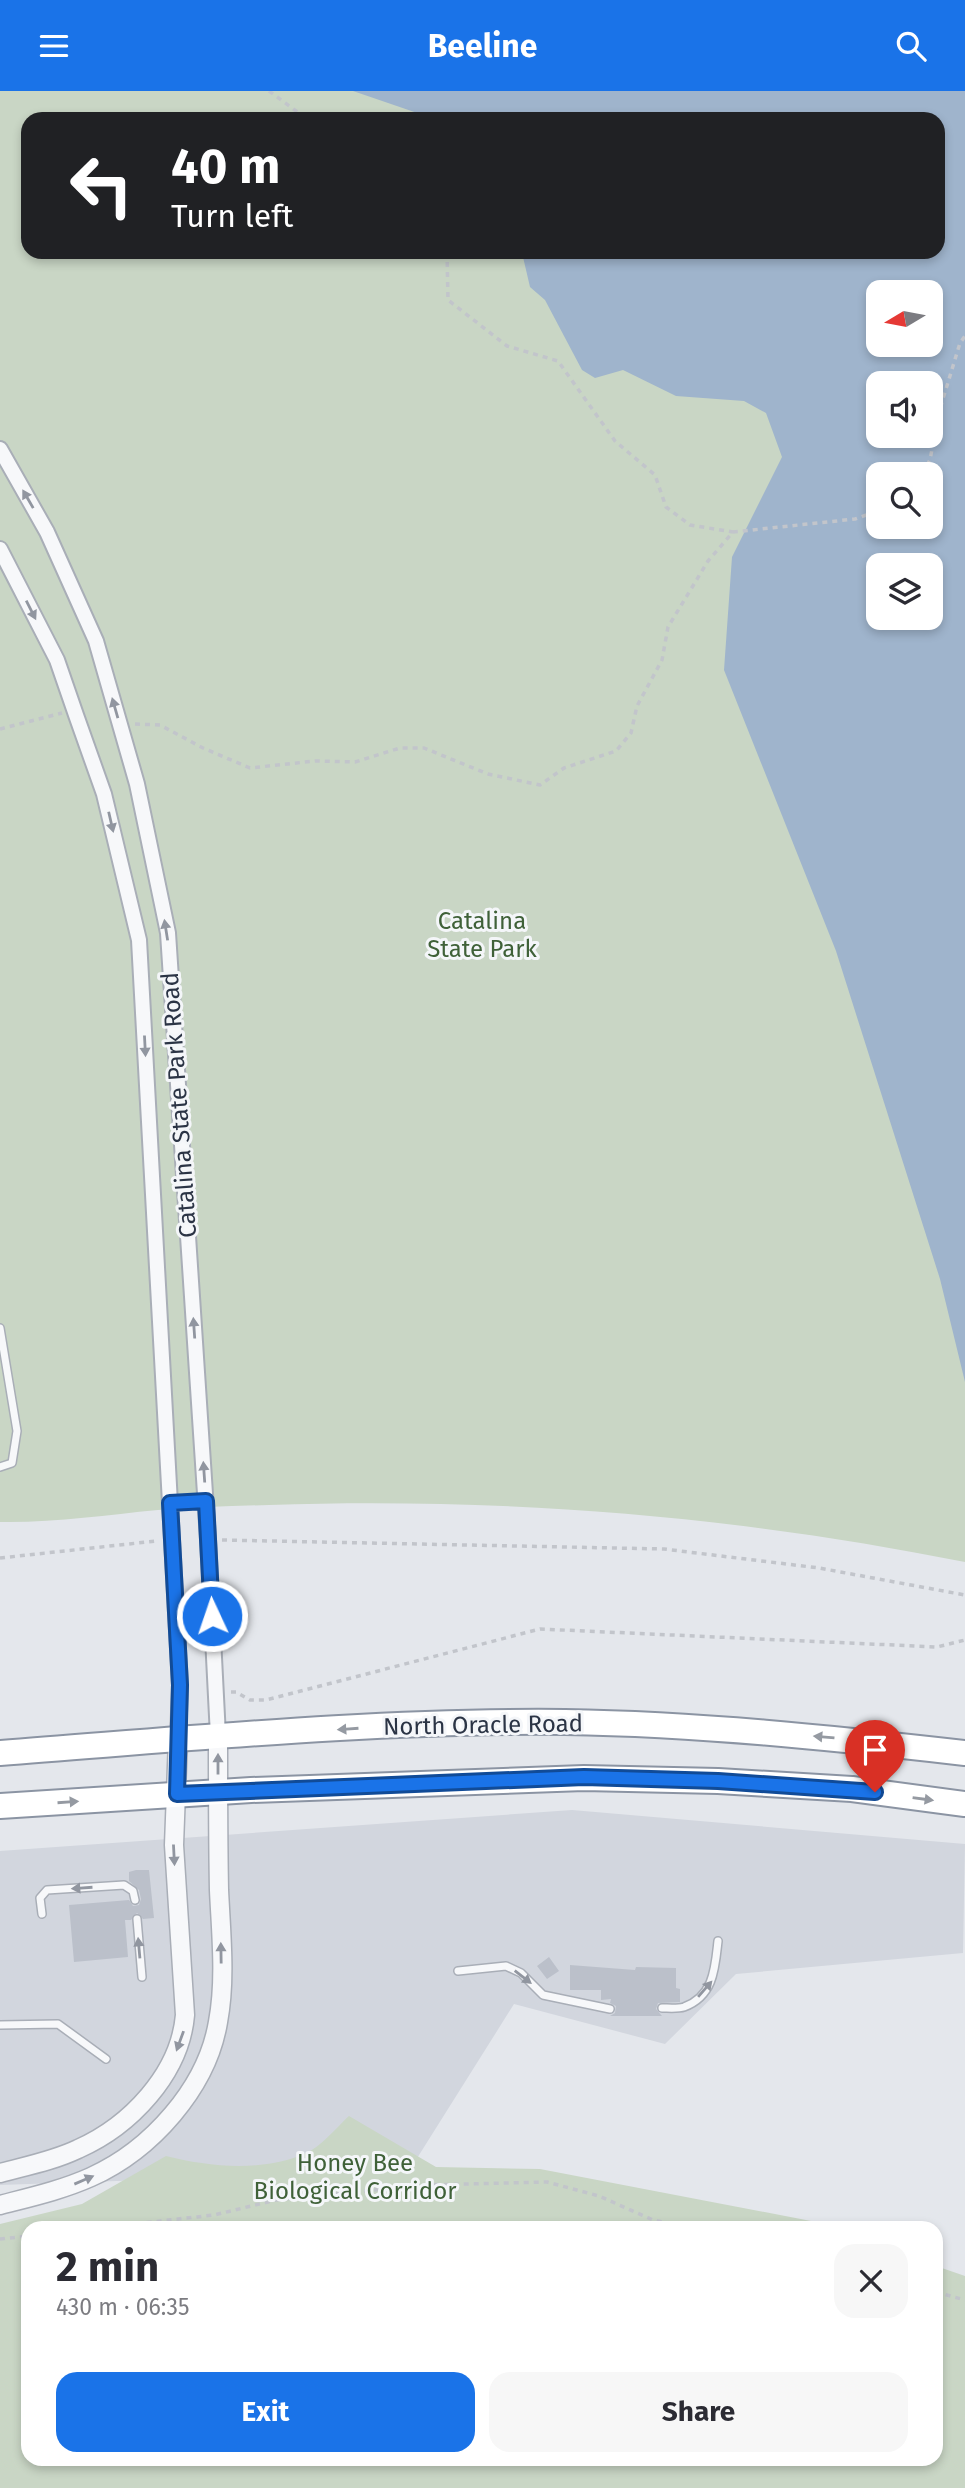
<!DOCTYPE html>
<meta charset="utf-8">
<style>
:root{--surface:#fff;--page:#f7f7f7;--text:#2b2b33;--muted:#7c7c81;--accent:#1a73e8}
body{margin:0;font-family:"Fira Sans",sans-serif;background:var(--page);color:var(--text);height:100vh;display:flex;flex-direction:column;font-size:26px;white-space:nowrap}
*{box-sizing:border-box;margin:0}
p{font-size:23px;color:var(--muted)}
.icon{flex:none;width:38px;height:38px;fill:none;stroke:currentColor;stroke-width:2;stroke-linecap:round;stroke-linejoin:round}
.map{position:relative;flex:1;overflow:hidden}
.details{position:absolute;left:21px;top:2130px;width:922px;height:245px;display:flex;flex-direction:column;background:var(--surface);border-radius:21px;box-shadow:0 4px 10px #0003}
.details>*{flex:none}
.guide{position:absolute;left:21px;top:21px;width:924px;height:147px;border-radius:21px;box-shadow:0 4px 10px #0003;background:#202124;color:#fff;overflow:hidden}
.needle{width:46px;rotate:260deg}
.tools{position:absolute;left:866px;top:189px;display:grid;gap:14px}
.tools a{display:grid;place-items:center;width:77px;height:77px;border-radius:14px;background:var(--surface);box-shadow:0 4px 10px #0003;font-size:35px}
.pin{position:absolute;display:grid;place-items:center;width:60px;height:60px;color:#fff;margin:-72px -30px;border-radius:50% 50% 50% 0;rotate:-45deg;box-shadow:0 0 7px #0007}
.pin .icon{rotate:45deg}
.me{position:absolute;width:77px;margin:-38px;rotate:357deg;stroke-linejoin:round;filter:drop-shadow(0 0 5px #0008)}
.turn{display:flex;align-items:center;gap:24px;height:147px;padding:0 35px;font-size:32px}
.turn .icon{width:91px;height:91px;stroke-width:2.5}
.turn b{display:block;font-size:49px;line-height:60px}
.round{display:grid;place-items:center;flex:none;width:74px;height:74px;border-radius:21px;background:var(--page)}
.head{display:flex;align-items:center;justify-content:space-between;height:119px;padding:0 35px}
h1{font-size:42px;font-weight:700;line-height:52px}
.cta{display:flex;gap:14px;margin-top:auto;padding:14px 35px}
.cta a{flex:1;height:80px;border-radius:21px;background:var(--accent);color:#fff;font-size:28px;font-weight:700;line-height:80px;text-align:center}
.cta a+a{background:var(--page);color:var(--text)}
header{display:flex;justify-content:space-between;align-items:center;height:91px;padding:0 35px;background:var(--accent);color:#fff;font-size:32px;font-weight:700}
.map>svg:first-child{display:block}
.built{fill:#d2d6de}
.green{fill:#c9d6c5;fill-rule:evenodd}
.water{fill:#9fb4cc;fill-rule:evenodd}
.building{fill:#bbc0ca}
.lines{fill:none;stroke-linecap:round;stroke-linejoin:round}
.service-casing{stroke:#a9aeb7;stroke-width:10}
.minor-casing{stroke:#a9aeb7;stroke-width:18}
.tertiary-casing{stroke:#a9aeb7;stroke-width:21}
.trunk-casing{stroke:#8b94a3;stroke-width:28}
.path{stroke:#c2c5cb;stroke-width:3.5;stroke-dasharray:5 5;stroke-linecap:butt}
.service{stroke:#f7f8fa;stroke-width:7}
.minor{stroke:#f7f8fa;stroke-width:14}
.tertiary{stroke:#f7f8fa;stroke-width:18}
.trunk{stroke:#fff;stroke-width:24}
.oneway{fill:#9196a0}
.oneway2{fill:#959aa2}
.route-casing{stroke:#114b97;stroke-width:18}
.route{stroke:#1a73e8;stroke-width:12}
.labels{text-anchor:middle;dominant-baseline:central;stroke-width:6;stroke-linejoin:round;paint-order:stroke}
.park-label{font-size:24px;fill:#3f6138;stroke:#f4f6f9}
.street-label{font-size:24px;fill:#2b3445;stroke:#f4f6f9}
</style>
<header><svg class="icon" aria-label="menu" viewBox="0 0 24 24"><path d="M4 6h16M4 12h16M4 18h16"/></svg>Beeline<svg class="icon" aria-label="search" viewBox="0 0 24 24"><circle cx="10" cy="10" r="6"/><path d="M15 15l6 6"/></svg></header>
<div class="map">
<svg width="965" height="2397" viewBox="0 0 965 2397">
<rect width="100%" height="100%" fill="#e4e7ec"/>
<!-- built -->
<path class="built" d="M572,1719L965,1753L963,1862L736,1883L665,1953L514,1913L409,2080L0,2094V1760Z"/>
<!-- green -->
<path class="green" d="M0,0H965V1471C737,1425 502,1406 269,1414C233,1415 195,1416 158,1419C105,1424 53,1432 0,1431ZM28,28H938V161H28ZM878,201H931V254H878ZM878,292H931V345H878ZM878,383H931V436H878ZM878,474H931V527H878Z
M349,2025L436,2076L540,2078L811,2130L830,2137H28V2368H936V2175L965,2185V2397H0V2133L82,2113L166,2065C209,2076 262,2081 304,2063C320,2057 336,2037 349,2025Z"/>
<!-- water -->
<path class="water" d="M353,0H965V1291L940,1188L836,860L724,579L732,466L782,366L766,322L744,310L676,305L623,279L595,287L582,279L545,209L530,196L523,166L519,161H938V28H428L426,25ZM878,201H931V254H878ZM878,292H931V345H878ZM878,383H931V436H878ZM878,474H931V527H878Z"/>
<!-- building -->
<path class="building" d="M136,1779H149L154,1827L143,1828L137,1822L131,1829H125L128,1866L74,1871L69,1814L129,1809L133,1815L139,1814L141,1808L139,1799L129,1790V1781Z
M549,1866L559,1880L547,1888L537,1875Z
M570,1874L635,1879L636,1876L676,1877V1897L680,1898V1911L658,1912L656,1918L662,1925H610L615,1922L616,1915L610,1912L611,1908L601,1909V1899H570Z"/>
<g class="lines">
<!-- service casing -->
<g class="service-casing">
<path id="service" d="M0,1237L17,1340L12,1372L0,1376
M170,1412L205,1410
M42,1823L40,1807L47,1799L124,1794L133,1800L135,1809
M137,1828L142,1886
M458,1880L506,1875L521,1882L543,1904L610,1918
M662,1917C668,1917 678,1918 684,1916C714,1905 715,1877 718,1850
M0,1934L58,1933L106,1968"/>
</g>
<!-- minor casing -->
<g class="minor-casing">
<path id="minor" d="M0,358L47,441L96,550L137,693L168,842L208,1448L218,1645
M0,458L57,569L76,624L104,703L139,849L180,1594L178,1648"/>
</g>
<!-- tertiary casing -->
<g class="tertiary-casing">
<path id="tertiary" d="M0,2082C26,2075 53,2070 78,2058C130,2035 180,1983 185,1924L174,1754L178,1648
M0,2114C31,2106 62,2099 91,2086C151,2059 207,1997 218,1931C226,1889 221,1842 219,1799C218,1748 218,1696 218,1645"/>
</g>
<!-- trunk casing -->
<g class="trunk-casing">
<path id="trunk" d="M0,1662C187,1648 376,1629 565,1631C699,1633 832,1647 965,1662
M0,1715L251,1699L584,1687L718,1690L852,1698L965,1713"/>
</g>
<!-- path -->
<path class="path" d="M269,0L307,28
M447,161L448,209L507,255L558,270L615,350L655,384L666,416L690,434L733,441
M922,383L930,369L939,321L960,252L965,245
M135,633L160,634L203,657L250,677L315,670L355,671L400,657H424L488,683L540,694L564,677L616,660L631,642L637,615L662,569L668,536L708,470L733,441L855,428L878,420
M0,638L62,622
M222,1449L664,1458L819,1477L965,1504
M0,1467L156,1450
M231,1601H236L250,1609H266L540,1538L937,1556L965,1549
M97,2137L214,2124L276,2109L423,2094L547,2091L599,2105L653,2129L694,2137
M0,2148L28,2145
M936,2201L965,2209"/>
<!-- service -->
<use href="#service" class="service"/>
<!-- minor -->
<use href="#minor" class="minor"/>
<!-- tertiary -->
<use href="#tertiary" class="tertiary"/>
<!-- trunk -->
<use href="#trunk" class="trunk"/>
</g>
<!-- one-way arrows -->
<defs><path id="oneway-solid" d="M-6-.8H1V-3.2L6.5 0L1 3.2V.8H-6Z" transform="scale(1.75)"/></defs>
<g class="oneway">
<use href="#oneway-solid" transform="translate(28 408) rotate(-120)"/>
<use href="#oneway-solid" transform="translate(31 519) rotate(63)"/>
<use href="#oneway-solid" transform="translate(115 617) rotate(-106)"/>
<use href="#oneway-solid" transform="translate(111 731) rotate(77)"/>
<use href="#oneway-solid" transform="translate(166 839) rotate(-99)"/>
<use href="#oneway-solid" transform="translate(145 955) rotate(87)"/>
<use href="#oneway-solid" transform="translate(194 1237) rotate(-94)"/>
<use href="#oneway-solid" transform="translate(204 1381) rotate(-94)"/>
<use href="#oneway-solid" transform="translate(218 1673) rotate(-90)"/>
<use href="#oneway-solid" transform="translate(174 1764) rotate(87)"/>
<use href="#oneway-solid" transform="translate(82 1797) rotate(176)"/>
<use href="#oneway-solid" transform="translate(139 1857) rotate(-95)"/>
<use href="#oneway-solid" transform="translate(221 1862) rotate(-91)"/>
<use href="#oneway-solid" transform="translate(523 1886) rotate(38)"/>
<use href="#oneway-solid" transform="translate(705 1898) rotate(-49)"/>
<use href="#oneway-solid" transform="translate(180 1950) rotate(110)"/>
<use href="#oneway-solid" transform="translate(84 2089) rotate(-23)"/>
</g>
<g class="oneway2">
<use href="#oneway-solid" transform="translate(348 1638) rotate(176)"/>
<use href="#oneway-solid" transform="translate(824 1646) rotate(-175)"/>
<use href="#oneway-solid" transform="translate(923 1708) rotate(8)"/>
<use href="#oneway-solid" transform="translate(68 1711) rotate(-4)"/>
</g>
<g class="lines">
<!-- route casing -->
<g class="route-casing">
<path id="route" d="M212,1525L206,1410L170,1412L180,1594L177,1703L584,1686L718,1690L875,1701"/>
</g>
<!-- route -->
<use href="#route" class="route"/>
</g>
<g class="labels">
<!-- park labels -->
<g class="park-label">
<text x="482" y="830">Catalina<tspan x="482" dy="28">State Park</tspan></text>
<text x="355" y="2072">Honey Bee<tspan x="355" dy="28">Biological Corridor</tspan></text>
</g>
<!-- street labels -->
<g class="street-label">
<text transform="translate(179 1014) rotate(-94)">Catalina State Park Road</text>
<text transform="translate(483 1634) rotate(-1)">North Oracle Road</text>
</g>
</g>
</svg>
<div class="tools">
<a><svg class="needle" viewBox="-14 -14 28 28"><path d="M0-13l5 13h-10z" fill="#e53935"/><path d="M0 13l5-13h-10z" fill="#7c7c81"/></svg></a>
<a><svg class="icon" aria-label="sound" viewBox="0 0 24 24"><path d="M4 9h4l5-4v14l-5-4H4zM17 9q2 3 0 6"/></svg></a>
<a><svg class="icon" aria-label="search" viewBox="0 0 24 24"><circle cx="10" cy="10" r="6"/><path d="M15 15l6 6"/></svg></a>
<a><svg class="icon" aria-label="layers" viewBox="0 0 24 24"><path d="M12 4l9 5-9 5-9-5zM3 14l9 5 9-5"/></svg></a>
</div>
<div class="pin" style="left:875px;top:1701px;background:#d93025"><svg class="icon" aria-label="arrive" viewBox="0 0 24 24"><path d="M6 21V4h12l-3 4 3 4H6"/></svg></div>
<svg class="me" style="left:212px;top:1525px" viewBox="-20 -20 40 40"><circle r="17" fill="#1a73e8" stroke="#fff" stroke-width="3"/><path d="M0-11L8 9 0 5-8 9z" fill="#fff"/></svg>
<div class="guide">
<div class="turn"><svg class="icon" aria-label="left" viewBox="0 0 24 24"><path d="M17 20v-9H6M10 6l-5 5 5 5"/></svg><div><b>40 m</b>Turn left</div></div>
</div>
<section class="details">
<div class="head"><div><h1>2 min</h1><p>430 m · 06:35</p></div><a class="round"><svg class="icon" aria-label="close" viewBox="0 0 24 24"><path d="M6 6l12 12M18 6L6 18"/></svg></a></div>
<div class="cta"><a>Exit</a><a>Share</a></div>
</section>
</div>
